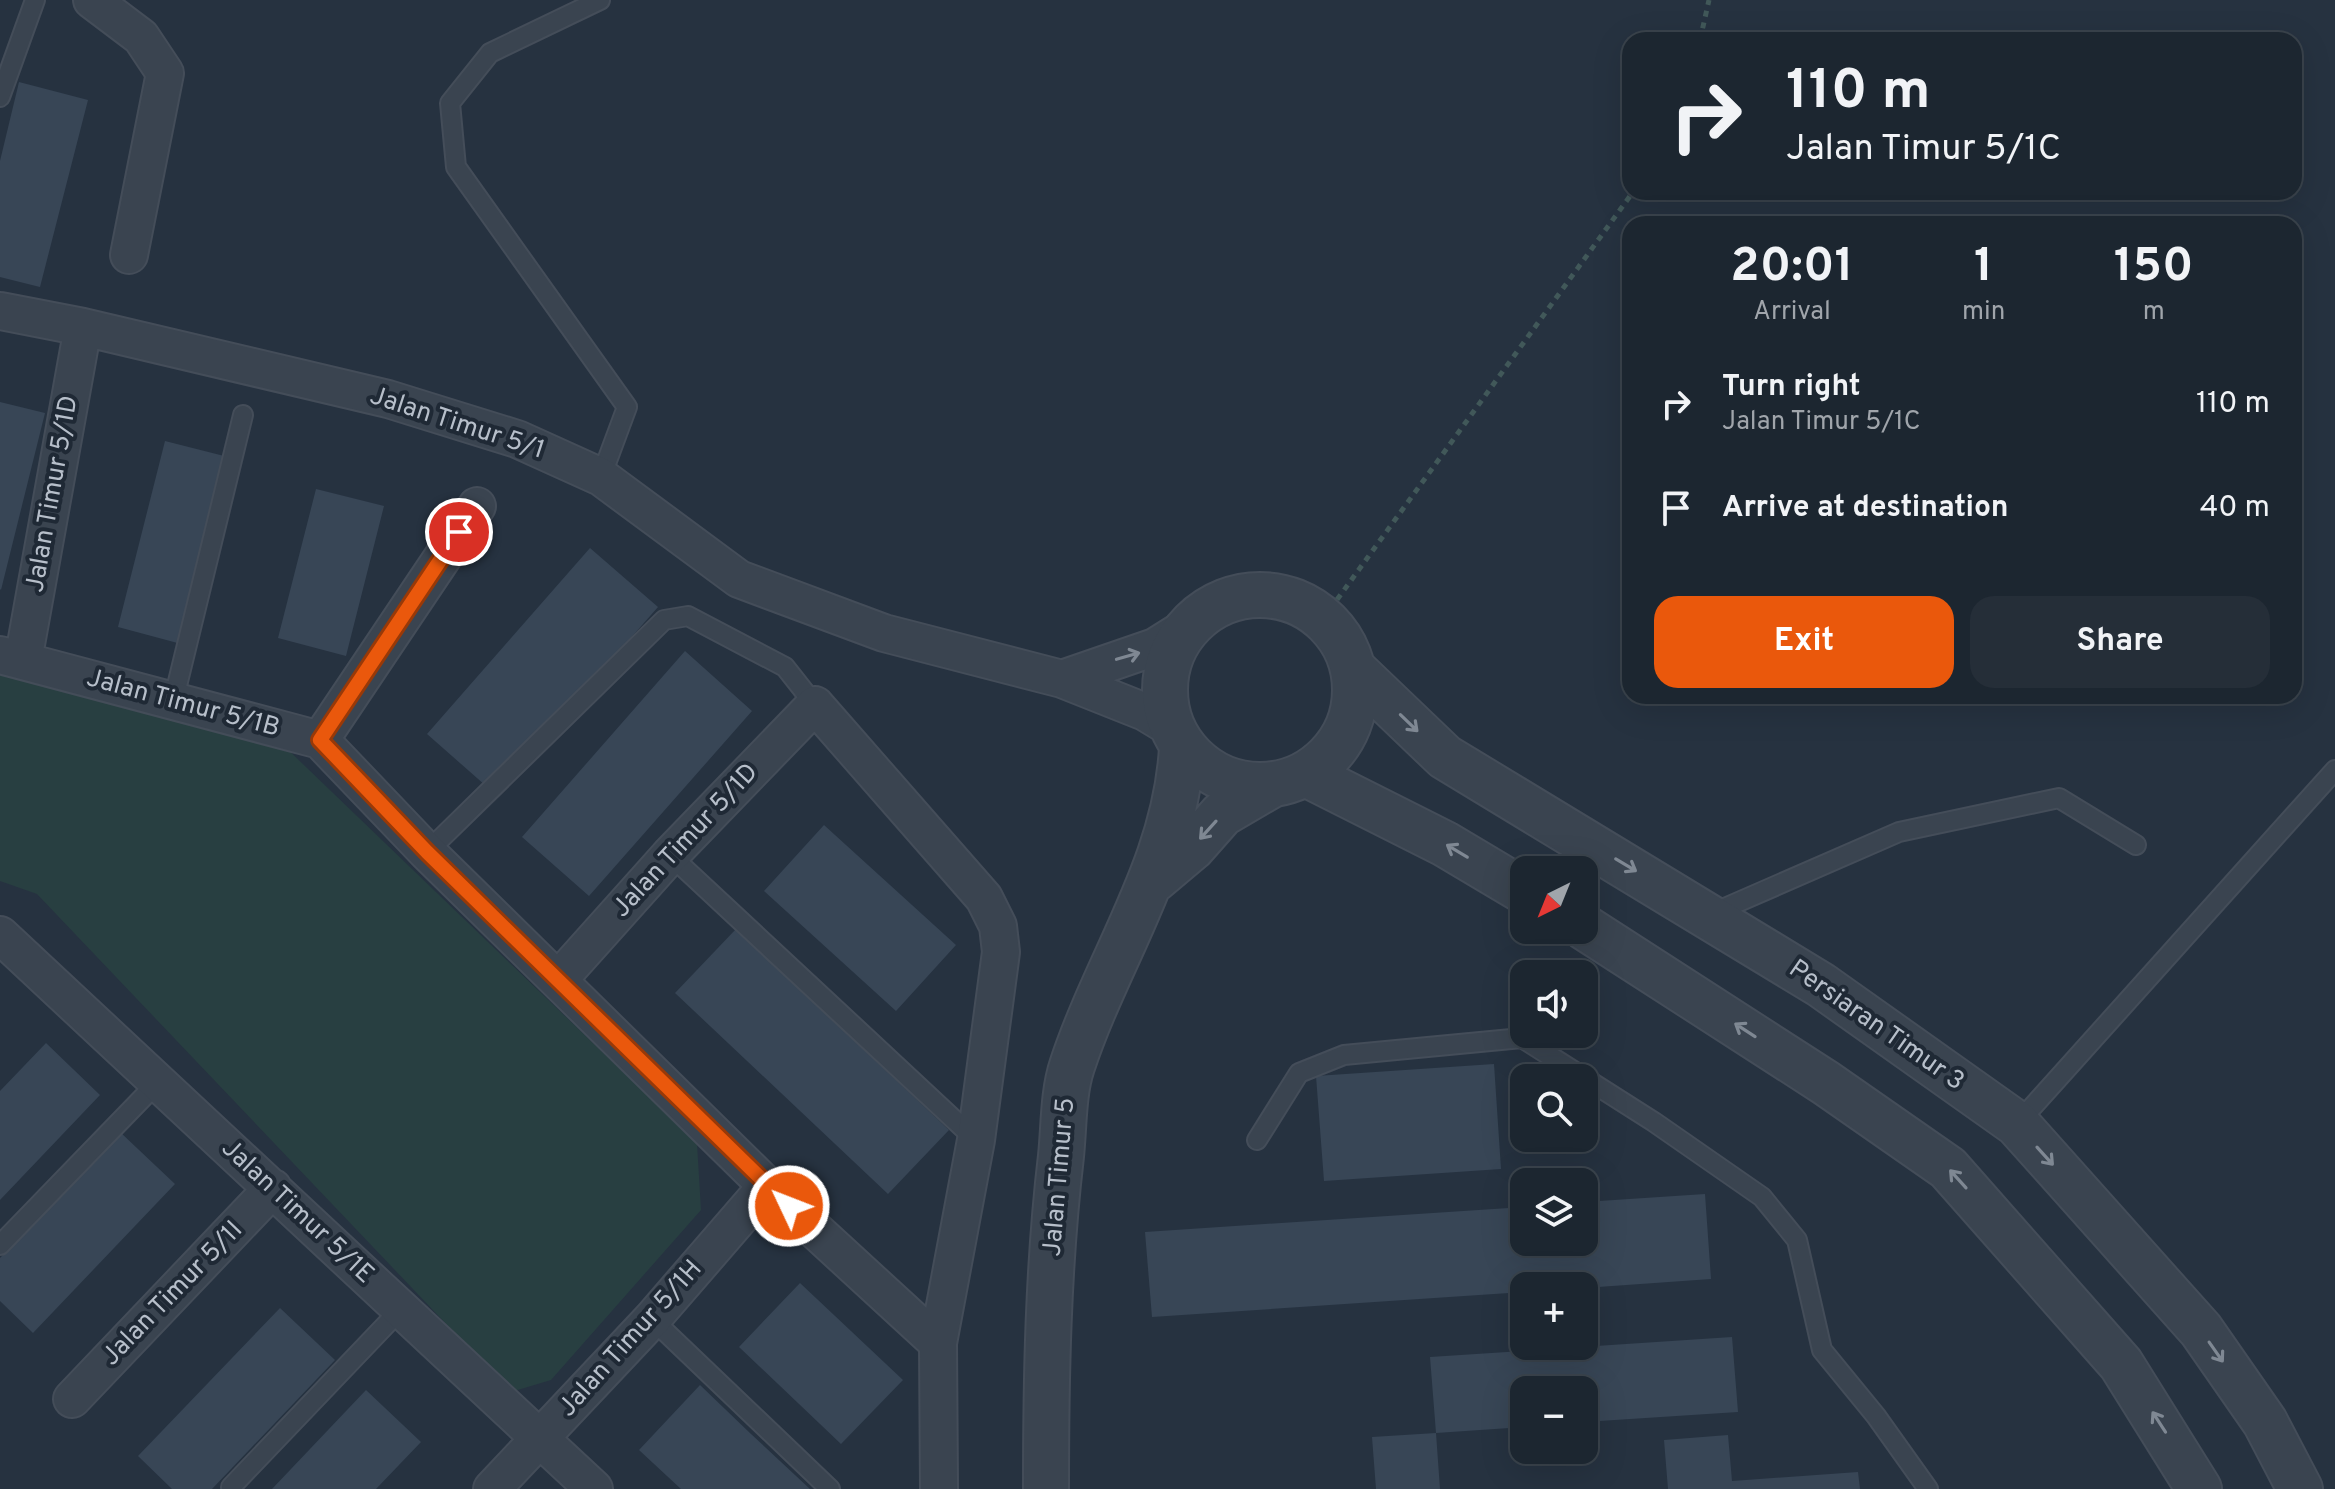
<!DOCTYPE html>
<meta charset="utf-8">
<style>
:root{--surface:#1c2630;--page:#252e38;--text:#f1f3f6;--muted:#a0a5ab;--line:#3a434c;--accent:#ea580c}
body{margin:0;font-family:Overpass,sans-serif;background:var(--page);color:var(--text);height:100vh;display:flex;flex-direction:column;font-size:30px;white-space:nowrap}
*{box-sizing:border-box;margin:0}
p{font-size:26px;color:var(--muted)}
.icon{flex:none;width:44px;height:44px;fill:none;stroke:currentColor;stroke-width:2;stroke-linecap:round;stroke-linejoin:round}
.map{position:relative;flex:1;overflow:hidden}
.panel{position:absolute;left:1622px;top:216px;width:680px;height:488px;display:flex;flex-direction:column;background:var(--surface);border-radius:24px;box-shadow:0 8px 32px #0002,0 0 0 2px var(--line)}
.panel>*{flex:none}
.guide{position:absolute;left:1622px;top:32px;width:680px;height:168px;border-radius:24px;box-shadow:0 8px 32px #0002,0 0 0 2px var(--line);background:#1c2630;color:var(--text);overflow:hidden}
.needle{width:52px;rotate:223deg}
.buttons{position:absolute;left:1510px;top:856px;display:grid;gap:16px}
.buttons a{display:grid;place-items:center;width:88px;height:88px;border-radius:16px;background:var(--surface);box-shadow:0 8px 32px #0002,0 0 0 2px var(--line);font-size:40px}
.pin{position:absolute;display:grid;place-items:center;width:68px;height:68px;color:#fff;margin:-34px;border:4px solid #fff;border-radius:50%;box-shadow:0 2px 8px #0007}
.me{position:absolute;width:88px;margin:-44px;rotate:313deg;stroke-linejoin:round;filter:drop-shadow(0 0 6px #0008)}
.turn{display:flex;align-items:center;gap:28px;height:168px;padding:0 32px;font-size:36px}
.turn .icon{width:104px;height:104px;stroke-width:2.5}
.turn b{display:block;font-size:56px;line-height:68px}
.eta{display:flex;justify-content:space-evenly;align-items:center;height:136px;text-align:center}
.eta b{font-size:48px;font-weight:700;line-height:56px}
.cta{display:flex;gap:16px;margin-top:auto;padding:16px 32px}
.cta a{flex:1;height:92px;border-radius:24px;background:var(--accent);color:#fff;font-size:32px;font-weight:700;line-height:92px;text-align:center}
.cta a+a{background:var(--page);color:var(--text)}
ul{padding:0;list-style:none}
li{display:flex;align-items:center;gap:24px;height:104px;padding:0 32px}
li div{flex:1}
li b{display:block;font-size:30px}
li em{font-style:normal}
.map>svg:first-child{display:block}
.green{fill:#283f41}
.building{fill:#384656}
.lines{fill:none;stroke-linecap:round;stroke-linejoin:round}
.service-casing{stroke:#444d59;stroke-width:22}
.minor-casing{stroke:#444d59;stroke-width:40}
.tertiary-casing{stroke:#444d59;stroke-width:48}
.path{stroke:#415859;stroke-width:5;stroke-dasharray:6 6;stroke-linecap:butt}
.service{stroke:#3a4450;stroke-width:18}
.minor{stroke:#3a4450;stroke-width:36}
.tertiary{stroke:#3a4450;stroke-width:44}
.oneway{stroke:#7f8893}
.route-casing{stroke:#983908;stroke-width:20}
.route{stroke:#ea580c;stroke-width:14}
.labels{text-anchor:middle;dominant-baseline:central;stroke-width:8;stroke-linejoin:round;paint-order:stroke}
.street-label{font-size:26px;fill:#b7bfca;stroke:#1f2935}
</style>
<div class="map">
<svg width="2335" height="1489" viewBox="0 0 2335 1489">
<rect width="100%" height="100%" fill="#263240"/>
<!-- green -->
<path class="green" d="M0,672L280,742L697,1143L701,1210L551,1380L511,1392L37,894L0,881Z"/>
<!-- building -->
<path class="building" d="M19,82L88,100L40,287L0,277V161Z
M0,402L45,413L1,590L0,589Z
M165,441L232,458L185,645L118,627Z
M316,489L384,506L346,656L278,638Z
M590,548L658,607L494,793L427,734Z
M685,651L752,711L589,896L522,837Z
M824,825L956,945L896,1011L764,891Z
M736,929L949,1130L888,1194L675,993Z
M46,1043L100,1095L0,1200V1091Z
M1494,1064L1501,1169L1324,1181L1316,1076Z
M120,1132L175,1184L33,1333L0,1301V1258Z
M1705,1194L1711,1279L1584,1288L1524,1286V1292L1152,1317L1145,1232L1524,1207V1242H1584V1202Z
M800,1283L903,1380L841,1444L739,1347Z
M280,1308L335,1360L212,1489H172L138,1456Z
M1732,1337L1738,1412L1584,1422V1390H1524V1427L1436,1433L1430,1357Z
M700,1385L751,1434L810,1489H681L639,1450Z
M366,1390L421,1442L376,1489H272Z
M1436,1433L1440,1489H1376L1372,1437Z
M1728,1435L1732,1481L1858,1472L1860,1489H1668L1664,1440Z"/>
<g class="lines">
<!-- service casing -->
<g class="service-casing">
<path id="service" d="M600,0L490,53L450,103L456,167L627,407L601,477
M0,97L35,0
M173,702L243,415
M427,852L664,620L688,616L785,667L815,705
M670,855L976,1140
M1711,914L1899,832L2059,798L2136,845
M2017,1124L2335,770
M1257,1140L1299,1073L1344,1055L1522,1038L1654,1122L1762,1197L1797,1240L1822,1350L1876,1416L1928,1489
M0,1245L158,1082
M652,1319L830,1489
M231,1487L401,1309"/>
</g>
<!-- minor casing -->
<g class="minor-casing">
<path id="minor" d="M92,0L141,37L165,73L129,255
M0,311L83,327L388,399L517,439L601,477L739,579L884,633L1062,679L1145,712L1173,729
M0,655L320,740L427,852L767,1186L938,1343
M23,661L83,327
M1062,679L1155,647L1190,625
M320,740L477,506
M0,935L594,1489
M559,979L670,855L815,705L984,898L998,926L1001,952L976,1140L938,1343L939,1489
M72,1399L273,1188
M492,1489L652,1319L767,1186"/>
</g>
<!-- tertiary casing -->
<g class="tertiary-casing">
<path id="tertiary" d="M1165 690a95 95 0 1 1 190 0a95 95 0 1 1-190 0Z
M1353,669L1445,757L1821,985L2017,1124L2201,1330L2265,1422L2300,1489
M1306,774L1445,844L1524,891
M1154,880L1192,848L1222,814L1270,786
M1584,927L1826,1083L1948,1168L2121,1364L2199,1489
M1046,1489C1046,1378 1048,1267 1061,1156C1064,1127 1063,1093 1072,1066C1108,957 1176,864 1182,747"/>
</g>
<!-- path -->
<path class="path" d="M1700,40L1709,0
M1323,619L1633,192"/>
<!-- service -->
<use href="#service" class="service"/>
<!-- minor -->
<use href="#minor" class="minor"/>
<!-- tertiary -->
<use href="#tertiary" class="tertiary"/>
</g>
<!-- one-way arrows -->
<defs><path id="oneway-shaft" d="M-6 0H5M1.5-3L5.5 0L1.5 3" fill="none" stroke-width="1.6" stroke-linecap="round" stroke-linejoin="round" transform="scale(2)"/></defs>
<g class="oneway">
<use href="#oneway-shaft" transform="translate(1128 656) rotate(-16)"/>
<use href="#oneway-shaft" transform="translate(1409 723) rotate(44)"/>
<use href="#oneway-shaft" transform="translate(1208 830) rotate(132)"/>
<use href="#oneway-shaft" transform="translate(1457 851) rotate(-149)"/>
<use href="#oneway-shaft" transform="translate(1626 865) rotate(31)"/>
<use href="#oneway-shaft" transform="translate(1745 1030) rotate(-147)"/>
<use href="#oneway-shaft" transform="translate(2045 1156) rotate(48)"/>
<use href="#oneway-shaft" transform="translate(1958 1179) rotate(-132)"/>
<use href="#oneway-shaft" transform="translate(2216 1352) rotate(55)"/>
<use href="#oneway-shaft" transform="translate(2159 1422) rotate(-123)"/>
</g>
<g class="lines">
<!-- route casing -->
<g class="route-casing">
<path id="route" d="M459,532L320,740L427,852L789,1206"/>
</g>
<!-- route -->
<use href="#route" class="route"/>
</g>
<g class="labels">
<!-- street labels -->
<g class="street-label">
<text transform="translate(457 424) rotate(18)">Jalan Timur 5/1</text>
<text transform="translate(53 494) rotate(-80)">Jalan Timur 5/1D</text>
<text transform="translate(183 704) rotate(15)">Jalan Timur 5/1B</text>
<text transform="translate(686 841) rotate(-47)">Jalan Timur 5/1D</text>
<text transform="translate(1876 1026) rotate(35)">Persiaran Timur 3</text>
<text transform="translate(1060 1177) rotate(-85)">Jalan Timur 5</text>
<text transform="translate(297 1212) rotate(43)">Jalan Timur 5/1E</text>
<text transform="translate(173 1294) rotate(-46)">Jalan Timur 5/1I</text>
<text transform="translate(631 1339) rotate(-48)">Jalan Timur 5/1H</text>
</g>
</g>
</svg>
<div class="buttons">
<a><svg class="needle" viewBox="-14 -14 28 28"><path d="M0-13l5 13h-10z" fill="#e53935"/><path d="M0 13l5-13h-10z" fill="#a0a5ab"/></svg></a>
<a><svg class="icon" aria-label="sound" viewBox="0 0 24 24"><path d="M4 9h4l5-4v14l-5-4H4zM17 9q2 3 0 6"/></svg></a>
<a><svg class="icon" aria-label="search" viewBox="0 0 24 24"><circle cx="10" cy="10" r="6"/><path d="M15 15l6 6"/></svg></a>
<a><svg class="icon" aria-label="layers" viewBox="0 0 24 24"><path d="M12 4l9 5-9 5-9-5zM3 14l9 5 9-5"/></svg></a>
<a>+</a>
<a>−</a>
</div>
<div class="pin" style="left:459px;top:532px;background:#d93025"><svg class="icon" aria-label="arrive" viewBox="0 0 24 24"><path d="M6 21V4h12l-3 4 3 4H6"/></svg></div>
<svg class="me" style="left:789px;top:1206px" viewBox="-20 -20 40 40"><circle r="17" fill="#ea580c" stroke="#fff" stroke-width="3"/><path d="M0-11L8 9 0 5-8 9z" fill="#fff"/></svg>
<div class="guide">
<div class="turn"><svg class="icon" aria-label="right" viewBox="0 0 24 24"><path d="M7 20v-9h11M14 6l5 5-5 5"/></svg><div><b>110 m</b>Jalan Timur 5/1C</div></div>
</div>
<section class="panel">
<div class="eta">
<div><b>20:01</b><p>Arrival</p></div>
<div><b>1</b><p>min</p></div>
<div><b>150</b><p>m</p></div>
</div>
<ul>
<li><svg class="icon" aria-label="right" viewBox="0 0 24 24"><path d="M7 20v-9h11M14 6l5 5-5 5"/></svg><div><b>Turn right</b><p>Jalan Timur 5/1C</p></div><em>110 m</em></li>
<li><svg class="icon" aria-label="arrive" viewBox="0 0 24 24"><path d="M6 21V4h12l-3 4 3 4H6"/></svg><div><b>Arrive at destination</b></div><em>40 m</em></li>
</ul>
<div class="cta"><a>Exit</a><a>Share</a></div>
</section>
</div>
